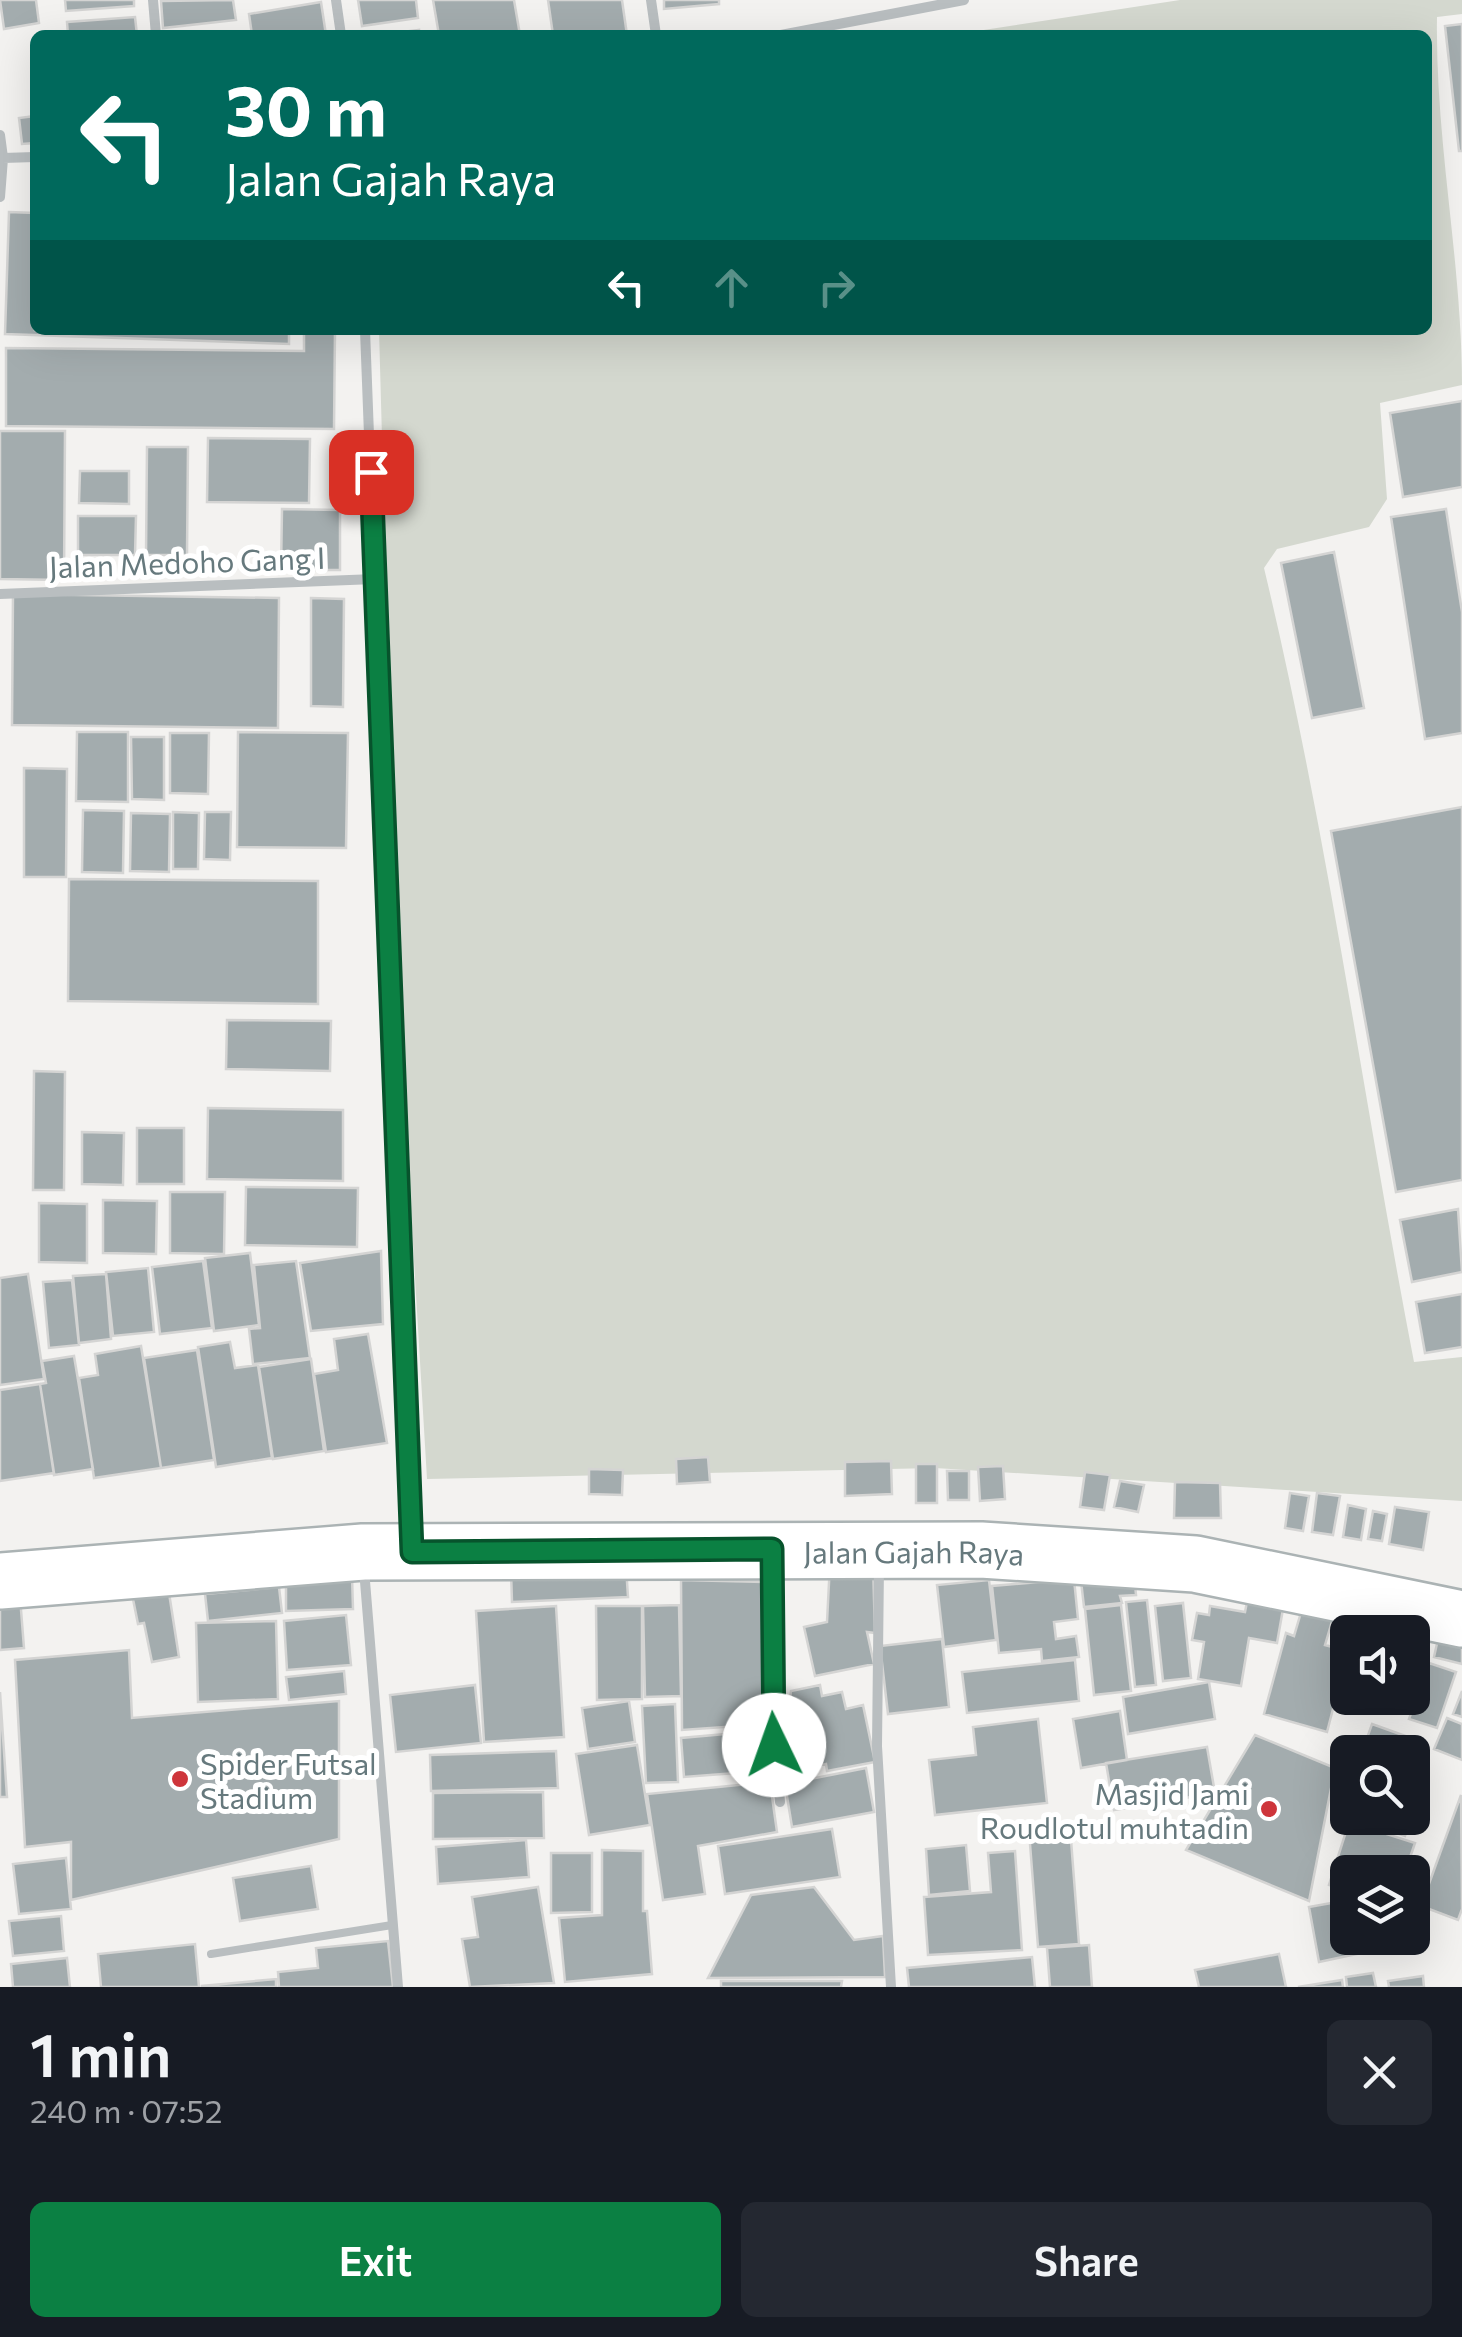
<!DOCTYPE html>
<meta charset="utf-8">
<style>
:root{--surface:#171b24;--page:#242831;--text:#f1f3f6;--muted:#9ea1a6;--accent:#0b8043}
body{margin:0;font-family:Commissioner,sans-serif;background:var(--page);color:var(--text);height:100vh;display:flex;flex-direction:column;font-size:38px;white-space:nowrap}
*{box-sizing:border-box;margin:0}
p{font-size:32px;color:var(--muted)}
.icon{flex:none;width:55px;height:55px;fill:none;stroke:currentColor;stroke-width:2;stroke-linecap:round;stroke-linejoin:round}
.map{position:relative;height:1987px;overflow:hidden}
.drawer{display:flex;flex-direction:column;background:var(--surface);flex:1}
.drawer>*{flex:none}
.hud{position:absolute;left:30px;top:30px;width:1402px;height:305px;border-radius:15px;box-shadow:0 10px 40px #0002;background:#00695c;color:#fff;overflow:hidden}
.fabs{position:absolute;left:1330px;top:1615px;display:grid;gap:20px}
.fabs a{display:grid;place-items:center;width:100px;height:100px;border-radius:15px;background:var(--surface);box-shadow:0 10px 40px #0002;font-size:50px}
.pin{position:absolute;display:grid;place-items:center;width:85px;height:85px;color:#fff;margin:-42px;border-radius:20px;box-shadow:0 5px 15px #0006}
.me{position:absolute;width:110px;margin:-55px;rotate:357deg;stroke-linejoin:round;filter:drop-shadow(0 0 8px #0008)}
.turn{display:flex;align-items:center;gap:35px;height:210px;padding:0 30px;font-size:45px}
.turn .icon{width:130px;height:130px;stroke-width:2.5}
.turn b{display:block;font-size:70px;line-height:85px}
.lanes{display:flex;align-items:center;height:95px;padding:0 30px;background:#0003;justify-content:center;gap:50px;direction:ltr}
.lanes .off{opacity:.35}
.round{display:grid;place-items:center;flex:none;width:105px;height:105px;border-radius:15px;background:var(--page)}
.overview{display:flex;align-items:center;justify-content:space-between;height:170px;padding:0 30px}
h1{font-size:60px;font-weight:600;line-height:75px}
.cta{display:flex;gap:20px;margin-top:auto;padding:20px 30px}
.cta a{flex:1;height:115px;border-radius:15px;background:var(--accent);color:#fff;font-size:40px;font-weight:600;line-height:115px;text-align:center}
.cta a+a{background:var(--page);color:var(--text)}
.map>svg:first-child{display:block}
.green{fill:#d4d8cf}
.building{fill:#a3acae;stroke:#d4d4d3;stroke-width:2.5}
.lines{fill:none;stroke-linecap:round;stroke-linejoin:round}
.secondary-casing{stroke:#abb3b4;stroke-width:60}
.service{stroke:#b9bec0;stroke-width:8}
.minor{stroke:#b9bec0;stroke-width:10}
.secondary{stroke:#fff;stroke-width:55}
.route-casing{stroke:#07532c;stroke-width:25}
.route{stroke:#0b8043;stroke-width:18}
.poi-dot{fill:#ce353b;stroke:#fff;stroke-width:4}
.labels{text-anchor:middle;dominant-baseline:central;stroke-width:10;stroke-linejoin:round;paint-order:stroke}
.street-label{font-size:30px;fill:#66797d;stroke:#fff}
.poi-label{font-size:30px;fill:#66797d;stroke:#fff;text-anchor:start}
</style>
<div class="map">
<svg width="1462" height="1987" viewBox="0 0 1462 1987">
<rect width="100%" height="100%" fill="#f3f2f0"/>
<!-- green -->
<path class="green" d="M1180,0H1462V14L1437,17C1435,141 1462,262 1462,385L1380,403L1387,499L1369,527L1277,549L1264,568C1327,830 1363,1098 1414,1362L1462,1357V1501L935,1468L427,1479L397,976L379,330H1428V35H951Z"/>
<!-- building -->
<path class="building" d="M0,0H36L39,23L4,29Z
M65,0H134V6L66,11Z
M233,0L236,20L163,28L161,1Z
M358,0H416L418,18L362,26Z
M433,0H514L520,35H439Z
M548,0H622L627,35H553Z
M664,0H719V4L664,9Z
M321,2L326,35H252L249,14Z
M135,17L137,35H68L67,22Z
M1462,24V151H1459L1445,26Z
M419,30V35H379Z
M35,116V143L22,144L19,118Z
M9,212L35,213V330H289V344L5,334Z
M304,330H335L334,429L6,426V348L304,351Z
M1462,401V487L1403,497L1390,413Z
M0,431H65L64,580L0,579Z
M208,438L310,439L309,503L207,502Z
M147,447H188L187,555H146Z
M80,471H129V504L79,503Z
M282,509L340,510V570H281Z
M1446,509L1462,612V733L1425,739L1391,517Z
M78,516H136L135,555H78Z
M1334,552L1364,708L1312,718L1281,563Z
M13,594L279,598L278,728L12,725Z
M311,598L344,599L343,707L311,706Z
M77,732H128V802L76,801Z
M238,732L348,733L346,848L237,847Z
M170,733H209L208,794L170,793Z
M131,737H164V800L132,799Z
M24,768L67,769L66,877H24Z
M1462,807V1180L1396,1192L1331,831Z
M83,810L124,811L123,873L82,872Z
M173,812L199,813L198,869H173Z
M205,812H231L230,860L204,859Z
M131,813L170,814L169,872L130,871Z
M69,879L318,881V1004L68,1001Z
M227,1020L331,1021L330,1071L226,1069Z
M34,1071L65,1072L64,1190H33Z
M208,1108L343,1110V1181L207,1179Z
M137,1128H184V1184H137Z
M82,1132L124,1133L123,1185L82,1184Z
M246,1187L358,1188L357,1247L245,1245Z
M170,1192H225L224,1254L170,1253Z
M103,1200L157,1201L156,1254L103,1253Z
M39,1203L87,1204V1263L39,1262Z
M1458,1209L1462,1272L1412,1282L1400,1220Z
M381,1251L383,1324L311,1331L300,1263Z
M250,1253L259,1325L214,1331L205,1258Z
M203,1261L212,1328L160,1334L152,1267Z
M296,1261L310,1358L253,1364L249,1329L260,1328L254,1265Z
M148,1268L154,1332L113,1336L106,1272Z
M28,1274L44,1379L0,1385V1278Z
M106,1274L111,1339L79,1343L73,1276Z
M72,1280L79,1345L49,1348L43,1282Z
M1462,1294V1347L1425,1353L1416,1302Z
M368,1334L387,1443L326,1452L314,1374L338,1370L334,1339Z
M230,1342L235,1368L258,1365L272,1458L216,1467L198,1347Z
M141,1346L161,1468L94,1478L79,1378L98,1375L95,1354Z
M197,1350L214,1460L161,1468L144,1358Z
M74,1356L93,1469L54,1475L40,1384L46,1383L42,1361Z
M311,1359L324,1451L273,1459L259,1367Z
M40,1384L54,1473L0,1481V1390Z
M708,1457L710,1482L677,1484L676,1459Z
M891,1461L892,1494L845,1496V1462Z
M916,1464H937V1503H916Z
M1003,1466L1005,1499L980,1501L978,1467Z
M589,1469L623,1470L622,1495L589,1494Z
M947,1471H969V1500H948Z
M1085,1472L1110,1475L1104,1510L1080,1507Z
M1120,1481L1144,1485L1138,1512L1114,1507Z
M1175,1482L1220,1483L1221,1518H1174Z
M1290,1493L1309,1496L1303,1531L1285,1528Z
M1317,1493L1340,1496L1333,1535L1312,1532Z
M1348,1505L1366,1509L1361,1540L1343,1537Z
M1395,1507L1429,1512L1423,1550L1389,1544Z
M1373,1511L1387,1514L1382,1541L1368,1539Z
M830,1563L873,1564L875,1633L867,1632L874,1664L815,1676L804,1627L827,1622Z
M626,1566L628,1597L512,1602L511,1571Z
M1134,1573L1136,1595L1120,1596L1122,1603L1084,1607L1081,1581Z
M352,1576L353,1609L286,1611V1579Z
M1074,1579L1078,1619L1054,1622L1056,1639L1076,1636L1079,1657L1042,1661L1041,1649L999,1653L992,1586Z
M681,1580L765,1582L767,1724L682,1730Z
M989,1580L996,1640L944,1647L937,1585Z
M279,1587L282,1613L208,1621L205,1594Z
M169,1593L179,1657L152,1662L144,1623L138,1624L133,1599Z
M20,1597L24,1648L0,1650V1598Z
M1147,1600L1156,1685L1135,1687L1126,1602Z
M1247,1602L1283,1609L1277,1643L1249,1638L1241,1686L1198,1679L1204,1642L1192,1640L1197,1613L1209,1615L1210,1606L1245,1612Z
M1183,1603L1191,1678L1163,1681L1155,1606Z
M679,1605L681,1696L645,1697L643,1606Z
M1121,1605L1131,1691L1094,1695L1085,1609Z
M556,1606L564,1737L484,1742L476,1611Z
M596,1606H642V1699L597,1700Z
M1302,1609L1333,1618L1325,1645L1348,1651L1327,1732L1264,1714L1286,1633L1294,1636Z
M346,1615L351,1665L287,1670L284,1621Z
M276,1621L278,1699L198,1702L196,1623Z
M1440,1630L1462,1635V1664L1434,1657Z
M942,1639L949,1707L888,1714L880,1646Z
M1412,1639L1422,1642L1412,1671Z
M129,1650L132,1718L339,1701V1839L71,1900V1842L25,1847L15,1660Z
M1075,1660L1079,1701L967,1713L962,1672Z
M1429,1663L1456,1672L1437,1728L1409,1719Z
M344,1671L346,1694L289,1700L286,1677Z
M1209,1682L1215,1719L1128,1734L1123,1697Z
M475,1685L481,1743L396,1752L390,1695Z
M820,1685L822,1696L842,1692L846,1709L863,1705L875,1762L827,1771L826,1764L781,1773L791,1691Z
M1462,1691V1717L1453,1714Z
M0,1692L7,1797H0Z
M629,1701L635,1742L588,1749L582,1708Z
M675,1704L678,1782L646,1783L642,1706Z
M1120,1711L1127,1760L1081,1768L1073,1719Z
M1447,1718L1462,1724V1760L1434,1749Z
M1038,1719L1047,1803L935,1815L929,1760L976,1755L973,1727Z
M1372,1724L1425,1743L1412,1777V1752H1362Z
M759,1731L762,1771L684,1777L681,1738Z
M1255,1735L1335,1768L1309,1901L1186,1850Z
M637,1745L650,1825L589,1835L576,1754Z
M1207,1747L1215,1793L1114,1810L1106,1763Z
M556,1751L558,1788L431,1791L430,1755Z
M866,1768L874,1812L792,1827L785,1784Z
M1348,1771V1815L1334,1811Z
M770,1782L777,1832L698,1846L705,1894L663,1900L647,1794Z
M543,1792L544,1838L433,1839V1793Z
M1461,1795L1462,1909L1458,1920L1421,1906Z
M1353,1818H1411L1405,1836Z
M1349,1822L1415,1843L1405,1872H1348V1891L1329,1885Z
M1070,1827L1079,1944L1038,1947L1029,1831Z
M832,1829L840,1877L725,1894L718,1846Z
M526,1840L529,1877L438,1884L436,1847Z
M966,1845L970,1891L929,1895L926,1849Z
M602,1850L643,1851V1911H647L652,1974L565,1982L559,1918L602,1915Z
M1015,1851L1022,1950L928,1955L924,1897L991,1892L988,1853Z
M551,1853H592V1912L551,1913Z
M66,1858L71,1909L19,1914L13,1864Z
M311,1866L318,1909L240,1921L233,1878Z
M538,1887L554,1983L470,1987L462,1939L478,1937L472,1897Z
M814,1887L854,1940L883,1936L885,1977L708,1978L751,1895Z
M1348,1900V1938H1363L1366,1952L1319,1962L1309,1907Z
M61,1916L64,1951L13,1956L9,1921Z
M388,1941L393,1987H279L278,1972L318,1968L316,1948Z
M195,1944L199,1987H101L98,1954Z
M1089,1945L1092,1987H1050L1047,1948Z
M1279,1954L1286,1987H1199L1195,1970Z
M1032,1957L1035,1987H909L907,1968Z
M67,1958L70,1987H13L11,1964Z
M1373,1973L1376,1987H1347L1346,1977Z
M1423,1976L1424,1987H1389L1388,1981Z
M276,1979V1987H202V1986Z
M1342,1980L1343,1987H1298Z
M721,1981H842L841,1987H721Z"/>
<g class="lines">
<!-- secondary casing -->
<g class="secondary-casing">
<g id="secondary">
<path id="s1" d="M0,1581L363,1552L981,1550L1195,1564L1462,1619"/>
</g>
</g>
<!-- service -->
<path class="service" d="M211,1954L392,1925"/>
<!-- minor -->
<path class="minor" d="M153,0L156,35
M336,0L341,35
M651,0L656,35
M781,35L964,0
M0,135L3,158L35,157
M0,197L3,158
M365,330L411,1536
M0,594L375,579
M879,1565L877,1746L891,1987
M364,1569L398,1987
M773,1569L771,1696L780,1802"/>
<!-- secondary -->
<use href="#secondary" class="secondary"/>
</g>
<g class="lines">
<!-- route casing -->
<g class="route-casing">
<path id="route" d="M371,472L412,1552L772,1549L774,1745"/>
</g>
<!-- route -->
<use href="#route" class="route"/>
</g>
<!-- markers -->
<g class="poi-dot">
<circle cx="180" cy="1779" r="10"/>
<circle cx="1269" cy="1809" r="10"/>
</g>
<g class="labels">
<!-- street labels -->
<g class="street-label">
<text transform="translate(187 561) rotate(-2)">Jalan Medoho Gang I</text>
<text stroke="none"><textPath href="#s1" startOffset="915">Jalan Gajah Raya</textPath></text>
</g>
<!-- poi labels -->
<g class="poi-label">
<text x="200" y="1762">Spider Futsal<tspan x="200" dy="34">Stadium</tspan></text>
<text x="1249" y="1792" text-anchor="end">Masjid Jami<tspan x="1249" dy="34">Roudlotul muhtadin</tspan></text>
</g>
</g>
</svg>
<div class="fabs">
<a><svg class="icon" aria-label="sound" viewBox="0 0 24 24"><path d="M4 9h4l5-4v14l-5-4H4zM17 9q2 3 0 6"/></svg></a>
<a><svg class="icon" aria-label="search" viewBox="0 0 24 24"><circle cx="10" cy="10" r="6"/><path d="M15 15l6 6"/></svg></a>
<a><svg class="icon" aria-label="layers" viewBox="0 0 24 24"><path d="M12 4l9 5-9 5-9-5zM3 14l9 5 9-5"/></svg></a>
</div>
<div class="pin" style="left:371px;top:472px;background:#d93025"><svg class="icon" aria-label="arrive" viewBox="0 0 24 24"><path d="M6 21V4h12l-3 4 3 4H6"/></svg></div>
<svg class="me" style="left:774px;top:1745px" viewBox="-20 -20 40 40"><circle r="19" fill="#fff"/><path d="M0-13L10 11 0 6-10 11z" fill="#0b8043"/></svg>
<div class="hud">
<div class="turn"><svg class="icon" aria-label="left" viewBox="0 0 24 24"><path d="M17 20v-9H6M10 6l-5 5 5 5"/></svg><div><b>30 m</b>Jalan Gajah Raya</div></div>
<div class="lanes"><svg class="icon" aria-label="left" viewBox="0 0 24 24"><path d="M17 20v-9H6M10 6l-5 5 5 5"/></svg><svg class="icon off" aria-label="ahead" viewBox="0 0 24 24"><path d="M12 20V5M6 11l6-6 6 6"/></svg><svg class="icon off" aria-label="right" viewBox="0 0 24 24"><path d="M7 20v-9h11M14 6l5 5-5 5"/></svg></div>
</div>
</div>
<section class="drawer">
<div class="overview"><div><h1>1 min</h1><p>240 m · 07:52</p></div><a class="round"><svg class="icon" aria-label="close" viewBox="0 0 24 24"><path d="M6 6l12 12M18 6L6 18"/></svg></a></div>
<div class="cta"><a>Exit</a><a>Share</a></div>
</section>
